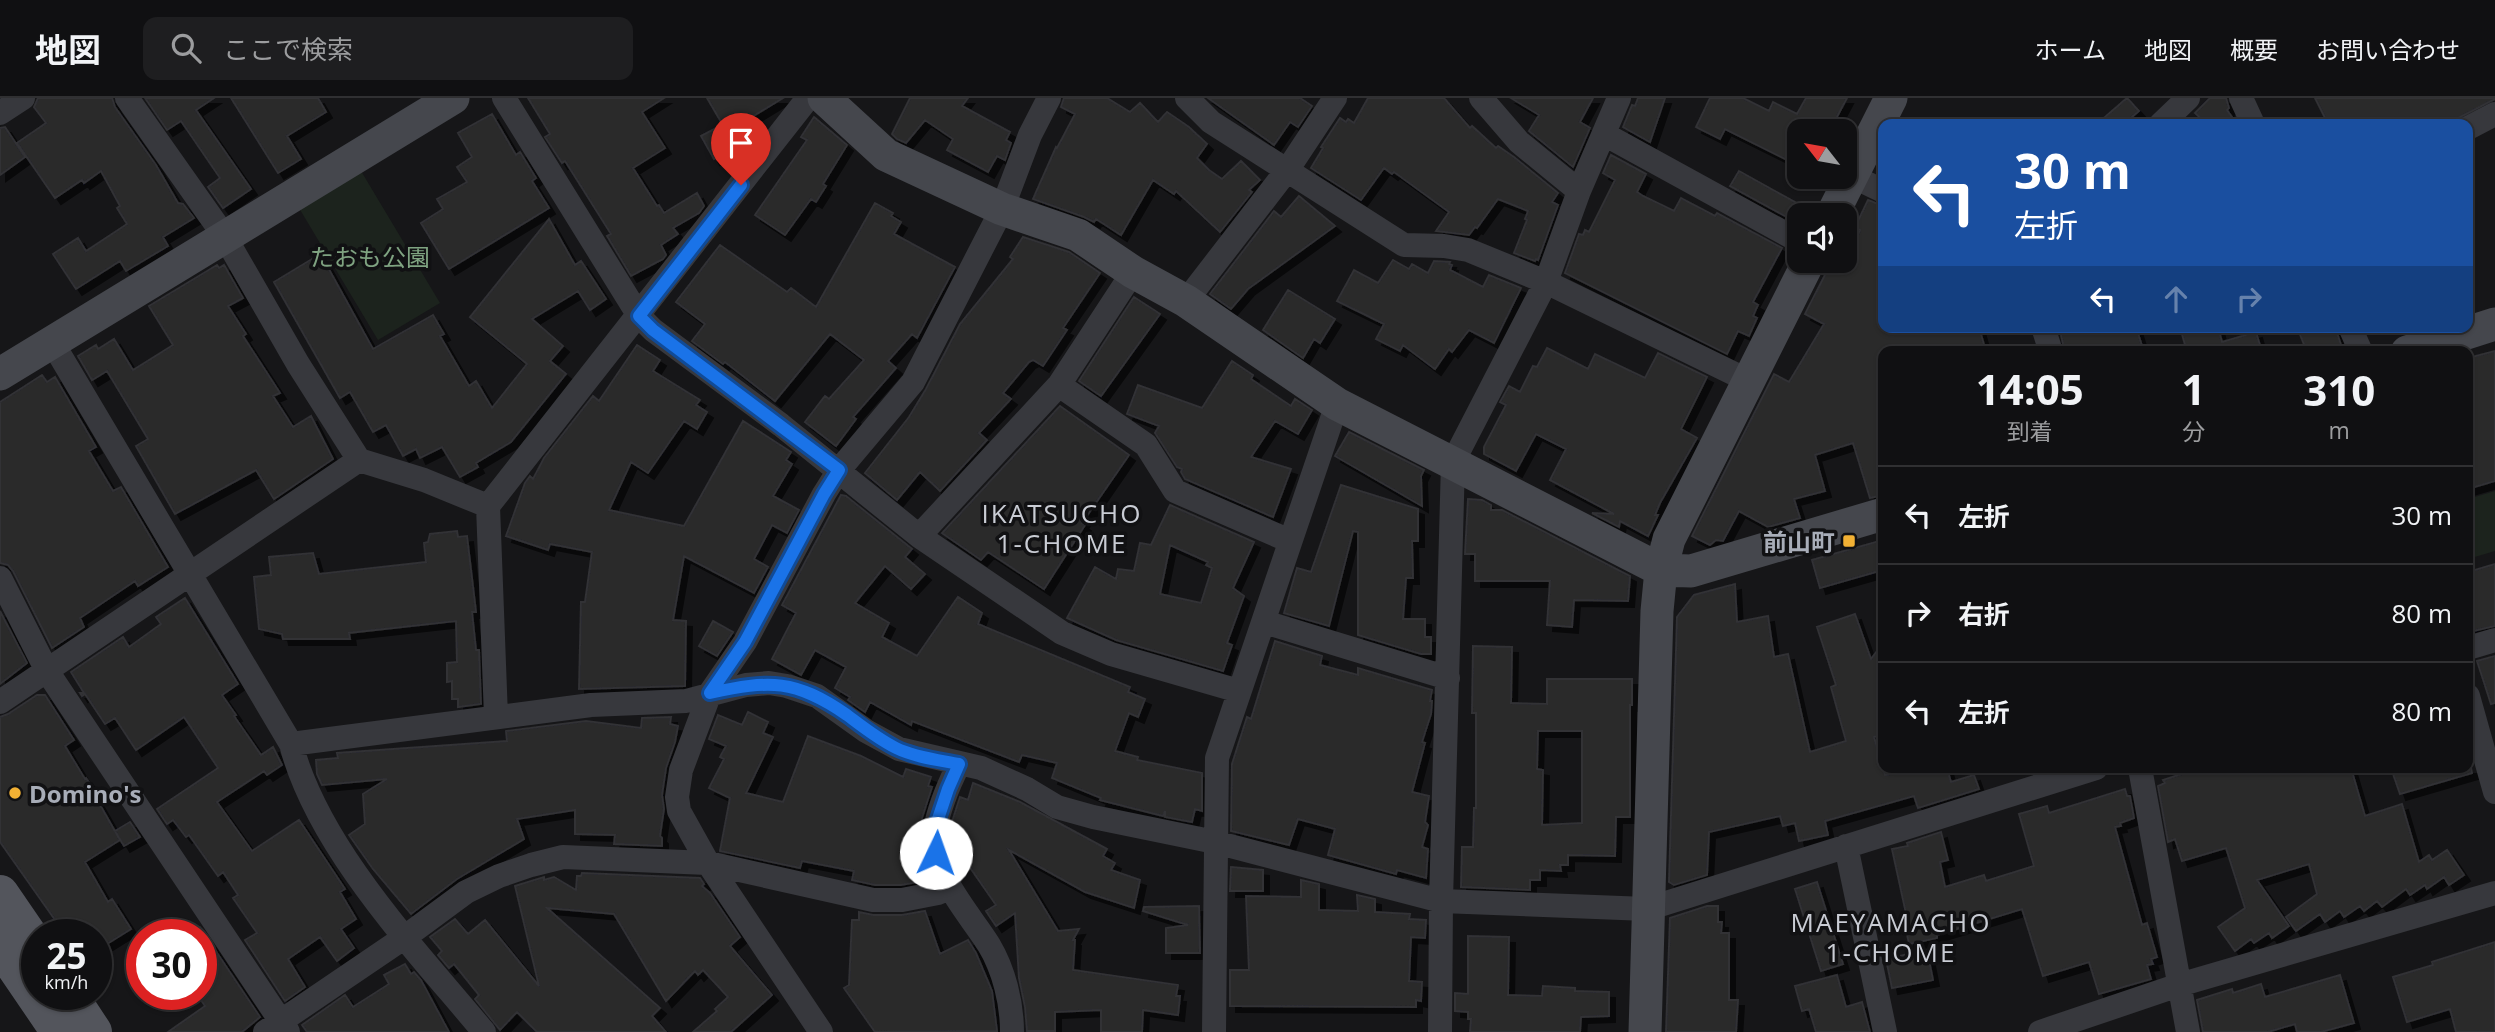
<!DOCTYPE html>
<html lang="ja">
<meta charset="utf-8">
<style>
:root{--surface:#101012;--page:#1e1e20;--text:#f1f3f6;--muted:#9c9d9f;--line:#303032}
body{margin:0;font-family:"Open Sans","Noto Sans JP",sans-serif;background:var(--page);color:var(--text);height:100vh;display:flex;flex-direction:column;font-size:26px;white-space:nowrap}
*{box-sizing:border-box;margin:0}
p{font-size:23px;color:var(--muted)}
.icon{flex:none;width:38px;height:38px;fill:none;stroke:currentColor;stroke-width:2;stroke-linecap:round;stroke-linejoin:round}
.map{position:relative;flex:1;overflow:hidden}
.panel{position:absolute;left:1878px;top:248px;width:595px;height:427px;display:flex;flex-direction:column;background:var(--surface);border-radius:14px;box-shadow:0 2px 5px #0004,0 0 0 2px var(--line)}
.panel>*{flex:none}
.hud{position:absolute;left:1878px;top:21px;width:595px;height:214px;border-radius:14px;box-shadow:0 2px 5px #0004,0 0 0 2px var(--line);background:#1a4fa0;color:#fff;overflow:hidden}
.needle{width:46px;rotate:301deg}
.controls{position:absolute;left:1787px;top:21px;display:grid;gap:14px}
.controls a{display:grid;place-items:center;width:70px;height:70px;border-radius:14px;background:var(--surface);box-shadow:0 2px 5px #0004,0 0 0 2px var(--line);font-size:35px}
.speed{position:absolute;left:21px;top:821px;display:flex;gap:14px;font-size:35px;font-weight:700;text-align:center}
.speed>*{display:grid;place-content:center;width:91px;height:91px;border-radius:50%;background:var(--surface);box-shadow:0 2px 5px #0004,0 0 0 2px var(--line);line-height:1}
.speed small{font-size:18px;font-weight:400}
.speed .limit{border:10px solid #d22;background:#fff;color:#111}
.pin{position:absolute;display:grid;place-items:center;width:60px;height:60px;color:#fff;margin:-72px -30px;border-radius:50% 50% 50% 0;rotate:-45deg;box-shadow:0 0 7px #0007}
.pin .icon{rotate:45deg}
.me{position:absolute;width:77px;margin:-38px;rotate:3deg;stroke-linejoin:round;filter:drop-shadow(0 0 5px #0008)}
.turn{display:flex;align-items:center;gap:24px;height:147px;padding:0 21px;font-size:32px}
.turn .icon{width:91px;height:91px;stroke-width:2.5}
.turn b{display:block;font-size:49px;line-height:60px}
.lanes{display:flex;align-items:center;height:66px;padding:0 21px;background:#0003;justify-content:center;gap:35px;direction:ltr}
.lanes .off{opacity:.35}
.eta{display:flex;justify-content:space-evenly;align-items:center;height:119px;text-align:center}
.eta b{font-size:42px;font-weight:700;line-height:49px}
ul{padding:0;list-style:none}
li{display:flex;align-items:center;gap:21px;height:98px;padding:0 21px;border-top:2px solid var(--line)}
li div{flex:1}
li b{display:block;font-size:26px}
li em{font-style:normal}
header{display:flex;align-items:center;gap:42px;box-sizing:border-box;height:98px;padding:0 35px;background:var(--surface);border-bottom:2px solid var(--line)}
header strong{font-size:33px}
nav{display:flex;gap:38px;margin-inline-start:auto;font-size:24px}
.search{width:490px;height:63px;background:var(--page);display:flex;align-items:center;gap:18px;box-sizing:border-box;padding:0 24px;border-radius:14px;color:var(--muted);font-size:26px}
.map>svg:first-child{display:block}
.green{fill:#1c231d}
.building{fill:#29292c;stroke:#303034;stroke-width:2;fill-rule:evenodd;filter:url(#shadow)}
.lines{fill:none;stroke-linecap:round;stroke-linejoin:round}
.street{stroke:#37383d;stroke-width:24}
.secondary{stroke:#45474d;stroke-width:33}
.primary{stroke:#53555c;stroke-width:38}
.route-casing{stroke:#114b97;stroke-width:18}
.route{stroke:#1a73e8;stroke-width:12}
.poi-dot{fill:#f2b134;stroke:#111113;stroke-width:2.5}
.labels{text-anchor:middle;dominant-baseline:central;stroke-width:7;stroke-linejoin:round;paint-order:stroke}
.park-label{font-size:24px;fill:#7fa381;stroke:#111113}
.poi-label{font-size:24px;font-weight:bold;fill:#a8adb8;stroke:#111113;text-anchor:end}
.neighbourhood-label{font-size:26px;letter-spacing:2px;fill:#c9ccd4;stroke:#111113}
</style>
<header>
<strong>地図</strong>
<div class="search"><svg class="icon" aria-label="search" viewBox="0 0 24 24"><circle cx="10" cy="10" r="6"/><path d="M15 15l6 6"/></svg>ここで検索</div>
<nav><a>ホーム</a><a>地図</a><a>概要</a><a>お問い合わせ</a></nav>
</header>
<div class="map">
<svg width="2495" height="934" viewBox="0 0 2495 934">
<defs>
<filter id="shadow"><feDropShadow dx="6" dy="6" stdDeviation="0" flood-color="#0009"/></filter>
</defs>
<rect width="100%" height="100%" fill="#161618"/>
<!-- green -->
<path class="green" d="M361,73L440,205L378,242L299,110Z
M2495,393V453L2468,461V401Z"/>
<!-- building -->
<path class="building" d="M38,0H112L115,9L156,67L178,105L183,106L194,120L163,139L168,148L126,173L120,163L76,191L53,156L78,140L86,153L127,126L117,110L120,108L101,73L84,85L82,82L55,100L17,45L46,25L34,9Z
M145,0H214L196,12L251,91L223,110L208,89L220,80L181,23L167,32Z
M231,0H318L326,14L287,38L301,61L278,75Z
M528,0H664L642,14L665,50L633,70L657,108L659,107L664,115L697,95L704,108L699,115L673,130L678,136L661,147L666,157L663,161L631,178L607,138L611,136L565,63L562,65L545,39L550,36Z
M707,0H783L727,34Z
M910,0H968L962,8L1010,34L1006,42L1011,45L1005,62L997,58L988,74L947,52L953,41L925,22L906,45L897,41L892,36Z
M1064,0H1107L1130,14L1140,5L1158,24L1167,14L1189,29L1207,46L1197,60L1209,72L1222,81L1241,63L1260,82L1249,92L1252,94L1220,134L1176,93L1174,96L1153,82L1121,137L1096,121L1094,124L1084,119L1033,101L1056,49L1057,50L1075,16L1061,9Z
M1208,0H1300L1312,8L1298,29L1290,24L1274,47Z
M1368,0H1444L1470,30L1472,28L1496,50L1498,48L1514,59L1558,95L1552,104L1558,107L1538,162L1536,161L1535,163L1514,155L1527,122L1525,121L1528,113L1498,101L1477,130L1475,129L1469,137L1436,133L1449,114L1394,74L1392,76L1384,70L1361,102L1311,70L1323,50L1321,49L1340,20L1346,24L1348,21L1354,25Z
M1511,0H1593L1580,24L1590,30L1573,69L1529,33L1539,17Z
M1638,0H1665L1650,44L1623,29L1632,7L1635,8Z
M1710,0H1743L1769,13L1773,4L1797,16L1806,0H1847L1830,32L1833,33H1799V68L1725,31L1720,41L1696,29Z
M2127,0L2139,13L2124,26H2097Z
M2210,0H2226L2229,10L2227,12L2237,26H2207L2195,15Z
M2315,0H2495V1L2447,26H2328Z
M492,16L516,57L520,54L536,80L532,83L549,110L449,171L421,125L443,111L437,101L467,84L457,69L472,59L458,35Z
M814,19L847,47L823,86L826,88L816,104L811,101L785,137L755,117L807,42L801,39Z
M5,29L25,59L0,77V30Z
M718,29L731,51L714,61L701,38Z
M1611,57L1646,76L1637,94L1643,98L1674,113L1681,100L1715,118L1717,115L1782,150L1753,204L1758,207L1753,218L1757,220L1749,238L1738,233L1727,256L1565,175L1579,136L1583,137L1585,132L1589,134L1615,82L1603,75Z
M1739,73L1802,108L1794,123L1730,88Z
M1299,98L1335,128L1248,191L1231,211L1210,196L1274,113L1281,119Z
M1868,102L1883,108V229H1913L1926,236L1951,229H1979L1986,254H1883V279L1878,288L1883,308V397L1870,400L1853,345L1815,357L1825,393L1794,401L1800,420L1768,429L1739,413L1723,443L1716,442L1710,447L1692,438L1774,276L1789,284L1824,226L1805,216L1832,163H1844L1860,132L1855,129Z
M875,105L893,115L891,118L901,124L894,136L955,169L917,240L912,236L888,263L896,270L853,319L856,321L836,348L805,324L825,298L829,301L864,262L830,236L775,303L725,264L723,266L692,243L705,226L676,204L720,147L787,194L791,190L816,209Z
M549,121L575,167L581,163L606,201L590,212L578,193L532,221L563,248L550,263L566,276L511,344L476,365L478,369L460,379L442,349L420,360L416,351L403,358L386,327L373,334L350,294L340,300L274,184L317,158L323,167L326,166L373,251L433,217L444,236L440,238L469,288L476,283L492,310L527,266L470,219Z
M1023,139L1069,154L1100,175L1063,230L1067,232L1043,268L1033,262L1029,264L1003,295L1011,301L979,335L987,342L940,393L920,374L897,402L865,375L909,319L926,291L960,226L1013,161L1010,159Z
M1393,162L1409,171L1412,166L1428,175L1434,163L1450,164L1449,166L1452,167L1450,172L1483,189L1489,177L1521,190L1494,245L1469,232L1452,254L1449,251L1435,271L1403,247L1400,253L1376,241L1384,226L1337,203L1354,172L1378,185Z
M217,167L219,170L224,167L243,200L228,208L246,236L243,238L280,295L273,298L293,329L311,318L333,361L274,401L256,372L175,416L136,348L148,341L107,273L92,282L78,258L96,247L98,251L114,241L133,272L173,247L149,208Z
M1288,192L1335,221L1320,245L1314,241L1303,260L1263,232Z
M1134,199L1160,216L1101,298L1079,283Z
M2059,229H2136L2144,254H2065Z
M2180,229H2218L2222,244L2256,234L2262,254H2187Z
M2297,229H2335L2341,247L2324,254H2307Z
M637,247L660,262L653,273L700,302L696,307L707,314L697,331L684,323L648,375L631,364L609,412L684,428L743,323L791,354L786,362L792,366L773,398L799,412L787,435L772,427L754,461L768,469L754,495L684,458L673,522L686,523L685,588L579,591L581,504H585L592,454L550,446L548,452L506,438L525,385L530,378L533,381L544,360L593,298L599,303Z
M1547,250L1588,271L1595,256L1645,280L1658,255L1707,279L1681,331L1697,340L1660,405L1655,417H1658L1648,438L1620,423L1619,429L1592,415L1614,416L1550,382L1566,351L1536,336L1516,373L1484,356V349L1506,307L1500,304L1509,288L1520,294L1533,268L1537,269Z
M2495,253V383L2468,391V260Z
M1232,263L1253,277L1251,281L1291,308L1295,301L1312,312L1298,336L1275,323L1251,359L1291,371L1273,419L1185,381L1181,374L1182,371L1177,369L1155,335L1159,328L1127,316L1138,287L1202,310Z
M42,277L47,284L55,279L96,349L89,353L113,393L121,389L168,469L138,488L135,483L80,520L84,529L52,550L13,473L8,467L0,465V304Z
M1060,308L1129,357L1082,425L1085,427L1044,491L988,454L981,462L942,435Z
M1349,334L1424,372L1421,378L1422,408L1335,358Z
M1341,387L1418,411V443H1412L1413,480H1406L1403,521H1425V539H1431V556H1421L1358,537V434L1353,433L1329,528L1284,515L1297,470L1311,474Z
M841,397L846,398L912,451L905,459L925,476L911,491L885,468L855,505L889,525L882,539L917,558L958,499L982,515L978,526L1130,589L1128,594L1145,601L1138,619L1129,615L1115,653L1138,659L1137,662L1202,675V713L1195,711L1192,724L1165,719V713L1163,718L1100,702L1101,700L1052,680L1057,665L1022,657L1019,664L912,623L911,627L870,604L865,614L848,602L850,599L835,590L846,569L815,552L801,577L772,561L796,515L782,507Z
M1468,401L1482,402L1491,407V412H1502L1630,478L1628,503L1574,502L1572,529L1547,527L1550,483H1475V456H1465Z
M1170,407L1254,444L1233,490L1244,498L1227,545L1232,547L1223,573L1116,542L1067,520L1095,469L1116,481L1118,471L1134,473L1140,445L1151,447ZM1170,447L1208,464L1206,467L1212,470L1201,505L1160,496Z
M457,433L458,439L467,438L476,514H472L476,552H479L481,606L458,609V601H452V583L447,584V565L457,564L456,523L349,535L350,541H283L282,536L259,531L254,479L271,477L269,459L313,455L319,476L426,464L424,445L428,444L430,436Z
M1883,442V472L1820,490L1812,462Z
M2495,466V528L2469,534L2468,474Z
M1735,486L1737,524L1768,518L1774,559L1788,556L1810,654L1846,643L1831,589L1836,587L1817,529L1855,516L1871,561L1883,545V637L1874,639L1885,677L1915,670H1947L1951,684L1974,677L1979,691L1918,710L1914,698L1825,723L1828,737L1799,743L1795,725L1783,728L1780,718L1709,734L1707,777L1674,787L1669,784L1677,519L1694,497Z
M185,500L238,586L222,597L236,617L234,618L261,657L273,649L282,667L267,677L264,673L217,704L252,753L299,722L345,791L340,794L356,821L341,831L354,850L337,863L320,839L288,861L305,889L285,903L245,842L257,835L233,800L238,797L223,774L218,778L189,737L186,739L173,722L167,726L157,711L218,670L184,619L136,652L115,620L105,626L85,596L82,598L80,595H84L71,574L123,539L129,549L161,526L156,519Z
M0,513L27,565L0,586Z
M713,523L733,534L717,558L699,548Z
M1275,543L1322,558L1320,567L1358,577V570L1432,592L1430,603H1432L1431,616L1422,644L1425,645L1412,694L1429,698L1425,724L1428,727L1422,749L1428,751L1426,780L1397,772L1396,776L1328,757L1335,731L1298,721L1289,747L1231,733L1232,666L1247,619L1251,621Z
M1473,548L1512,549L1511,605L1547,606V581H1632V607H1630V719H1616L1615,758L1568,757V767H1560L1561,773L1540,772V782H1530V792L1461,789L1462,749H1473L1474,710H1476V615H1472ZM1538,633H1582V725L1542,727L1543,672L1537,671Z
M2495,558V605L2491,606L2477,563Z
M37,597H45L74,642L65,648L85,681L86,680L98,697L95,698L120,742L85,764L108,804L112,801L131,831L107,846L104,842L96,847V836H76L69,824L60,829L0,744V619L8,616Z
M748,614L768,624L763,635L773,639L746,695L783,704L808,638L861,658L903,679L906,671L931,679L928,688L932,689L922,720L920,747L929,782L901,787H875L852,782L854,773L802,763L800,770L720,753L730,700L709,690L724,661L720,659L726,648L709,641L718,617L742,627Z
M671,619L670,626L678,628L675,644L666,670L662,697L664,711L660,738L662,740V748L614,746L615,737L575,736V712L517,721L524,741L457,781L411,816L373,771L349,737L365,726L363,696L387,681L322,687L317,676L316,662L338,660L337,655L507,643L506,633L586,623L641,630L642,620Z
M2199,670H2351L2365,718L2402,706L2419,764L2429,757L2432,762L2447,752L2464,777L2449,787L2444,779L2427,791L2425,787L2410,797L2406,791L2382,809L2377,803L2364,813L2360,808L2344,819L2340,813L2325,824L2320,816L2296,833L2286,819L2317,796L2309,766L2257,782L2289,828L2272,840L2269,835L2254,845L2251,841L2235,853L2218,829L2245,810L2226,750L2182,763L2175,741L2168,744L2158,688L2165,685L2163,682Z
M2391,670H2471L2472,675L2400,696Z
M973,685L1020,704L1107,751L1103,758L1115,765L1111,772L1140,782L1134,810L1085,794L1009,752L1058,833L1079,831L1073,842H1075L1073,872L1178,887L1176,898H1180L1178,917L1143,912L1142,934H1101V912L1055,914V933H1027L1025,909L1019,880L1015,815L996,828L986,813L996,807L950,741L951,727L960,699L968,702Z
M2125,691L2127,698H2130L2134,720L2120,725L2121,728L2115,729L2142,827L2147,825L2157,859L2151,861L2153,866L2147,867L2151,881L2099,896L2089,864L2043,878L2022,811L1937,837V840L1909,846L1904,821L1907,820L1892,751L1908,748L1907,745L1941,734L1948,762L1940,764L1945,789L1984,777L1986,783L2034,768L2019,716L2047,708L2049,715Z
M130,724L140,739L124,748L115,733Z
M1231,769L1263,772V793H1230Z
M582,775L700,780L704,786L702,788L710,795L740,839L730,848L772,897L731,934H693L717,913L715,911L728,899L703,872L698,877L695,873L666,903L614,816L547,810L660,910L652,918L666,934H537L517,914L500,932L475,901L479,897L454,866L449,870L438,857L442,853L430,839L455,821L468,836L485,822L539,888L515,788L544,779V782L554,779L576,792L577,778H581Z
M1301,782L1319,786V812L1358,813L1357,797L1375,801V814L1410,816L1409,821L1426,822L1425,840L1411,839L1409,883L1422,884L1421,903L1416,902V909L1230,908V872H1249L1246,798L1301,799Z
M1817,784L1843,866L1821,873L1795,791Z
M1199,808L1200,855H1166V830L1188,827L1143,813L1144,809Z
M1707,808H1718V824H1722L1721,835H1729V902H1738L1736,934H1666L1670,820Z
M925,813L940,856L968,842L976,855L992,893L997,933L875,934L844,890L849,887L852,822H859V814L873,817H902Z
M201,831L260,919L242,934H168L205,908L201,902Z
M1468,838L1509,839L1508,897L1542,898L1543,888L1575,890V893L1609,894V918L1581,919L1580,934H1470L1471,921H1468V914L1455,913V895L1468,896Z
M2495,844V934H2456L2450,911L2407,924L2393,879L2433,867L2432,864Z
M1927,852L1933,882L1892,890L1886,861Z
M405,866L411,876L414,874L421,882L449,934H307L302,927L345,897L353,909L389,886L384,877Z
M1837,877L1846,909L1862,904L1870,934H1816L1809,911L1802,913L1795,888Z
M2340,877L2354,925L2321,934H2297L2295,926L2268,934H2203L2197,902L2232,891L2233,895L2261,886L2265,899Z"/>
<g class="lines">
<!-- street -->
<path class="street" d="M127,0L225,139L298,266L359,362
M504,0L639,218L653,232L781,327L919,438L1062,535L1111,556L1239,593
M1187,0L1211,24L1404,147L1444,148L1468,152L1546,184L1749,283
M1481,0L1519,44L1579,93
M2241,0L2253,26
M0,15L23,0
M2161,26L2188,0
M2468,30L2495,16
M1604,36L1799,143
M1852,78L1883,93
M1186,203L1288,71L1335,0
M2043,229L2051,254
M2350,229L2361,254
M52,244L291,646C318,750 416,852 484,934
M1059,287L1146,347L1175,393L1290,443
M919,438L1059,287L1133,174
M0,480L47,573L288,934
M1264,524L1448,580
M2468,550L2495,542
M2468,598L2495,694
M0,604L359,362L424,382L488,408
M496,619L488,408L808,0
M291,646L591,607L686,603L746,587L769,585L787,588L817,598L866,633L899,651L981,670L1027,691L1057,709L1093,719L1215,744L1441,803L1647,811L2096,670
M959,666C949,686 939,709 935,732C928,772 969,815 989,847C1004,872 1012,905 1012,934
M2140,670L2188,934
M1846,748L1885,934
M265,934L405,839L466,794L499,778L531,767L563,759L708,765L873,802H902L938,795L950,790
M821,934L708,765L679,713L677,699L681,672L710,595L745,544L824,396L839,372L913,284L1002,111L1030,37L1049,0
M1214,934L1217,660L1337,306
M1440,934L1441,803L1453,364L1546,184L1579,93L1619,0
M2040,934L2179,887L2495,795"/>
<!-- secondary -->
<path class="secondary" d="M824,0L886,57L1002,111L1078,137L1133,174L1186,203L1337,306L1661,472L1691,473L1883,416
M1832,117L1891,0
M2407,254L2495,226
M0,276L453,0
M1645,934L1657,513L1661,472L1669,441L1809,163"/>
<!-- primary -->
<path class="primary" d="M0,796L37,850
M0,846L60,934
M68,896L93,934"/>
</g>
<g class="lines">
<!-- route casing -->
<g class="route-casing">
<path id="route" d="M741,87L639,218L653,232L839,372L824,396L745,544L710,595C770,582 795,581 847,617C863,629 878,641 896,650C914,659 939,662 959,666L948,691L934,733L936,755"/>
</g>
<!-- route -->
<use href="#route" class="route"/>
</g>
<!-- markers -->
<g class="poi-dot">
<rect x="1842" y="436" width="14" height="14" rx="3.5"/>
<circle cx="15" cy="695" r="7"/>
</g>
<g class="labels">
<!-- park labels -->
<g class="park-label">
<text x="370" y="158">たおも公園</text>
</g>
<!-- poi labels -->
<g class="poi-label">
<text x="1835" y="443">前山町</text>
<text x="29" y="695" text-anchor="start">Domino's</text>
</g>
<!-- neighbourhood labels -->
<g class="neighbourhood-label">
<text x="1062" y="415">IKATSUCHO<tspan x="1062" dy="30">1-CHOME</tspan></text>
<text x="1891" y="824">MAEYAMACHO<tspan x="1891" dy="30">1-CHOME</tspan></text>
</g>
</g>
</svg>
<div class="controls">
<a><svg class="needle" viewBox="-14 -14 28 28"><path d="M0-13l5 13h-10z" fill="#e53935"/><path d="M0 13l5-13h-10z" fill="#9c9d9f"/></svg></a>
<a><svg class="icon" aria-label="sound" viewBox="0 0 24 24"><path d="M4 9h4l5-4v14l-5-4H4zM17 9q2 3 0 6"/></svg></a>
</div>
<div class="speed"><div>25<small>km/h</small></div><div class="limit">30</div></div>
<div class="pin" style="left:741px;top:87px;background:#d93025"><svg class="icon" aria-label="arrive" viewBox="0 0 24 24"><path d="M6 21V4h12l-3 4 3 4H6"/></svg></div>
<svg class="me" style="left:936px;top:755px" viewBox="-20 -20 40 40"><circle r="19" fill="#fff"/><path d="M0-13L10 11 0 6-10 11z" fill="#1a73e8"/></svg>
<div class="hud">
<div class="turn"><svg class="icon" aria-label="left" viewBox="0 0 24 24"><path d="M17 20v-9H6M10 6l-5 5 5 5"/></svg><div><b>30 m</b>左折</div></div>
<div class="lanes"><svg class="icon" aria-label="left" viewBox="0 0 24 24"><path d="M17 20v-9H6M10 6l-5 5 5 5"/></svg><svg class="icon off" aria-label="ahead" viewBox="0 0 24 24"><path d="M12 20V5M6 11l6-6 6 6"/></svg><svg class="icon off" aria-label="right" viewBox="0 0 24 24"><path d="M7 20v-9h11M14 6l5 5-5 5"/></svg></div>
</div>
<section class="panel">
<div class="eta">
<div><b>14:05</b><p>到着</p></div>
<div><b>1</b><p>分</p></div>
<div><b>310</b><p>m</p></div>
</div>
<ul>
<li><svg class="icon" aria-label="left" viewBox="0 0 24 24"><path d="M17 20v-9H6M10 6l-5 5 5 5"/></svg><div><b>左折</b></div><em>30 m</em></li>
<li><svg class="icon" aria-label="right" viewBox="0 0 24 24"><path d="M7 20v-9h11M14 6l5 5-5 5"/></svg><div><b>右折</b></div><em>80 m</em></li>
<li><svg class="icon" aria-label="left" viewBox="0 0 24 24"><path d="M17 20v-9H6M10 6l-5 5 5 5"/></svg><div><b>左折</b></div><em>80 m</em></li>
</ul>
</section>
</div>
